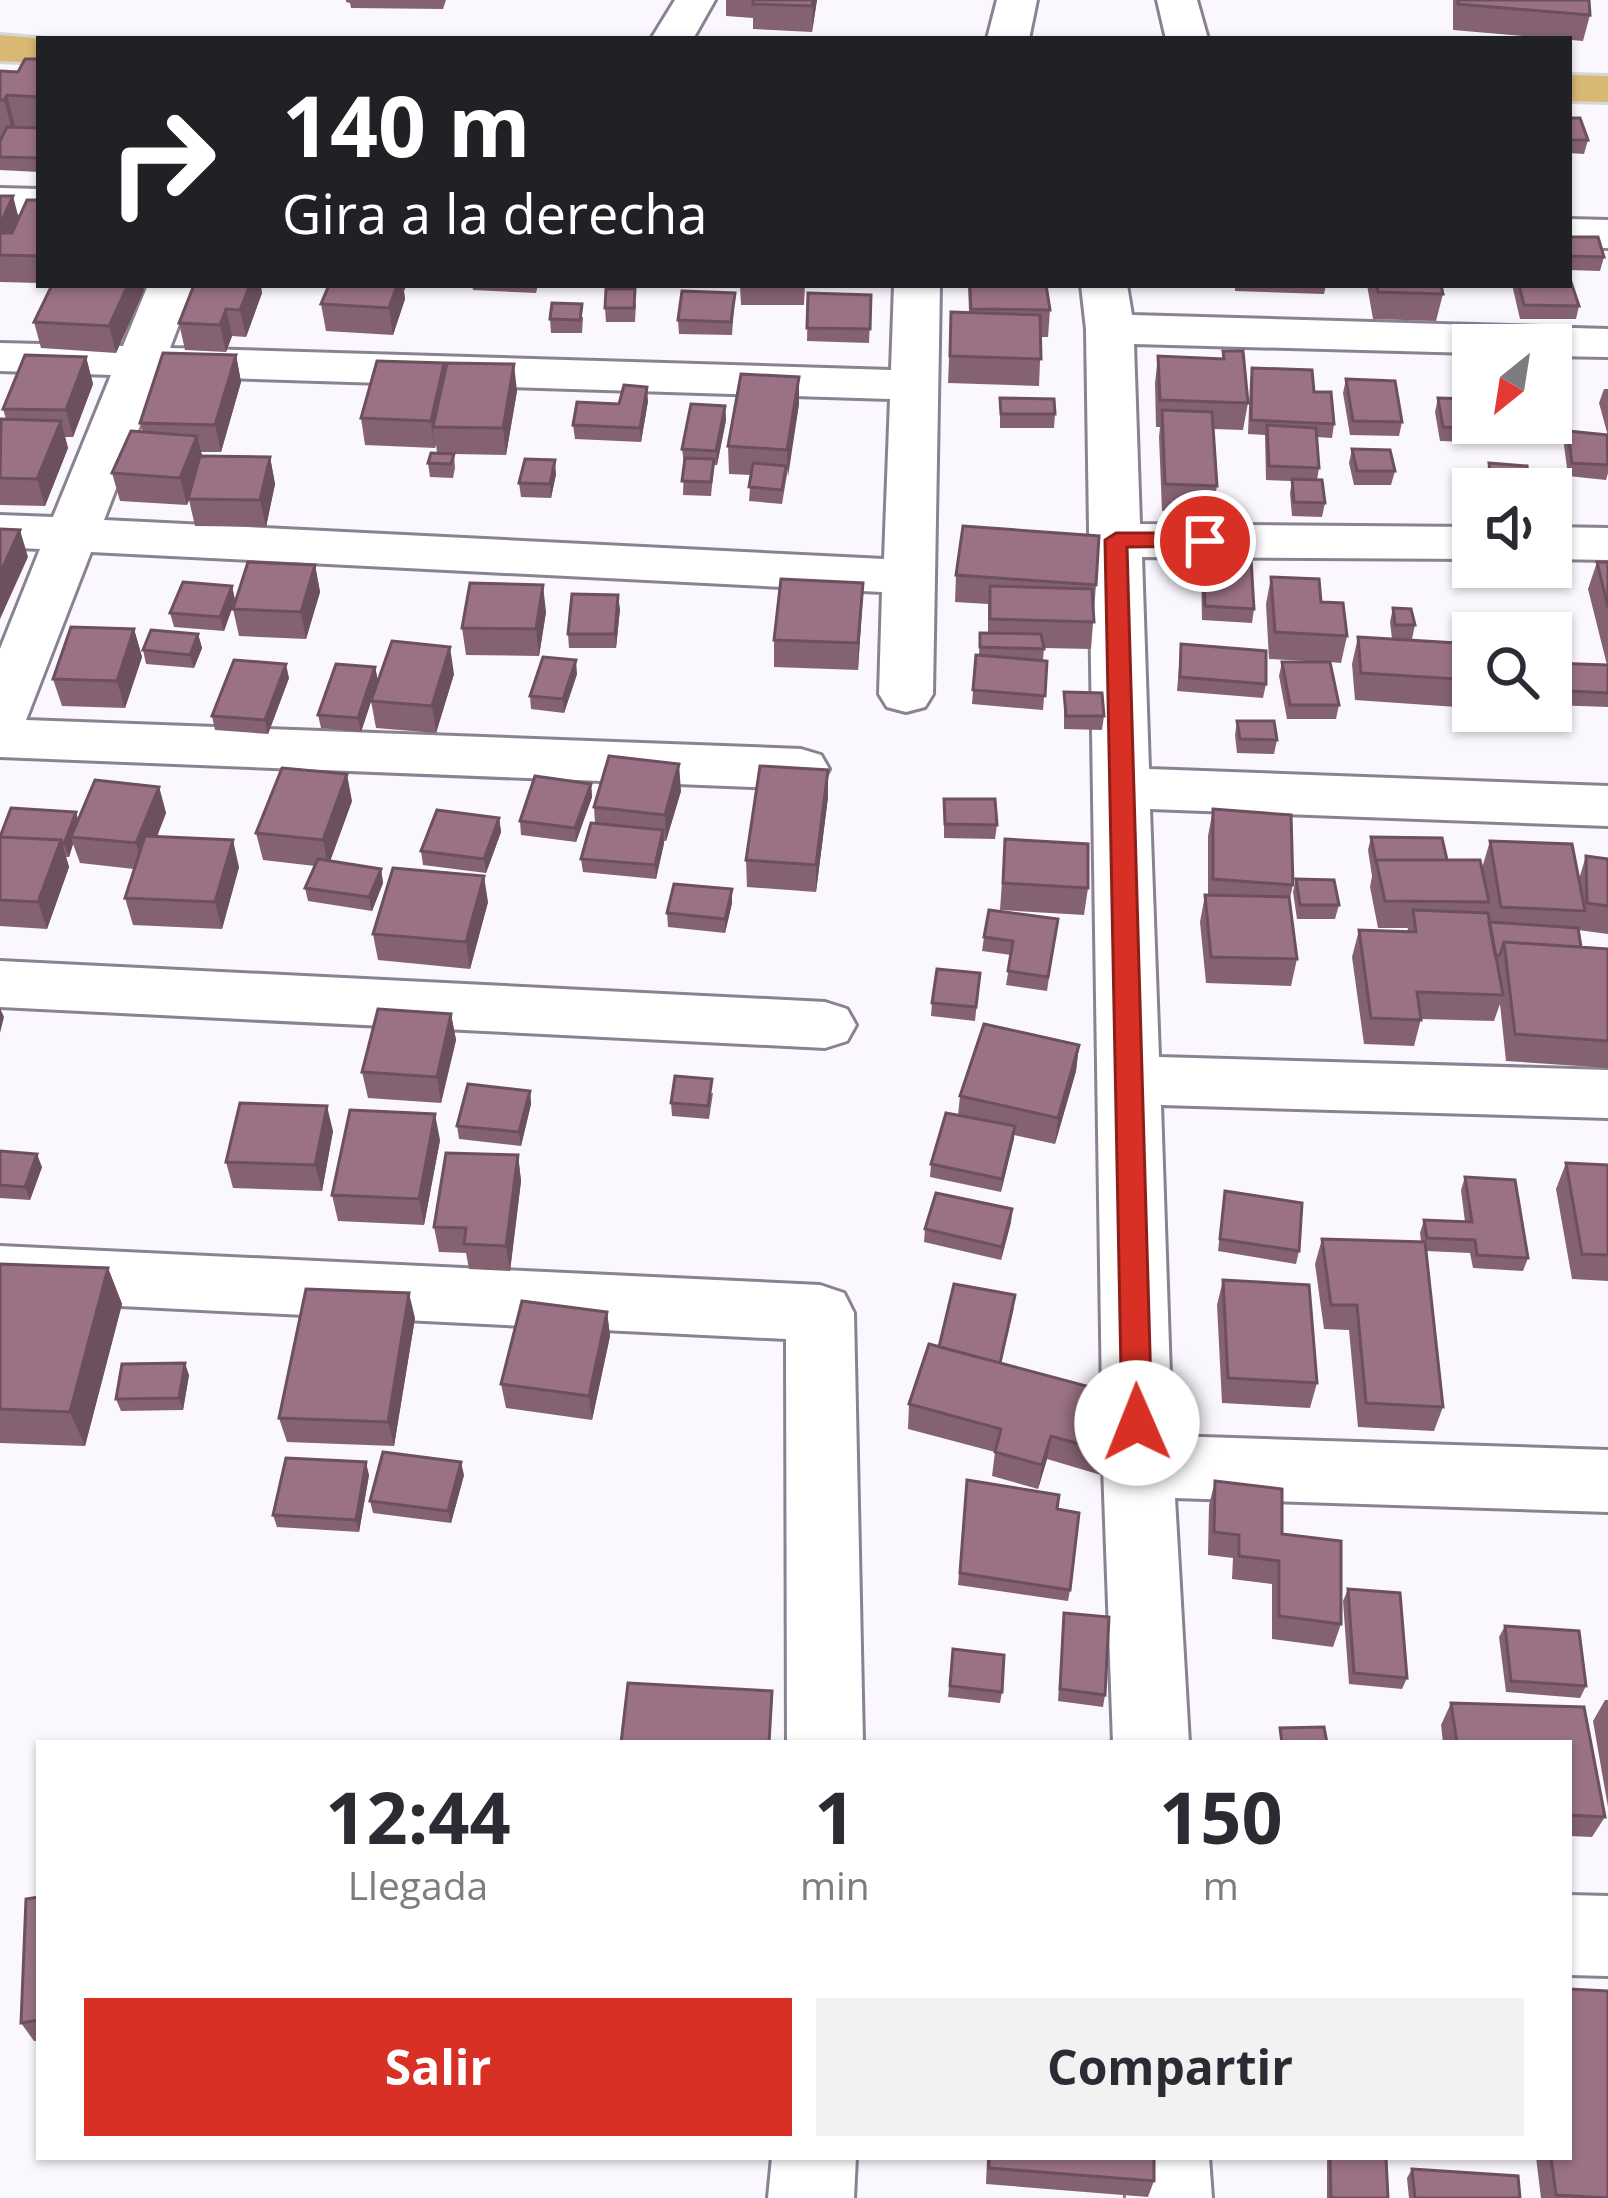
<!DOCTYPE html>
<html lang="es">
<style>
:root{--surface:#fff;--page:#f2f2f3;--text:#2b2b33;--muted:#7c7c81;--accent:#d93025}
body{margin:0;font-family:"Open Sans",sans-serif;background:var(--page);color:var(--text);height:100vh;display:flex;flex-direction:column;font-size:45px;white-space:nowrap}
*{box-sizing:border-box;margin:0}
p{font-size:39px;color:var(--muted)}
.icon{flex:none;width:66px;height:66px;fill:none;stroke:currentColor;stroke-width:2;stroke-linecap:round;stroke-linejoin:round}
.map{position:relative;flex:1;overflow:hidden}
.panel{position:absolute;left:36px;top:1740px;width:1536px;height:420px;display:flex;flex-direction:column;background:var(--surface);border-radius:0px;box-shadow:0 3px 9px #0004}
.panel>*{flex:none}
.banner{position:absolute;left:36px;top:36px;width:1536px;height:252px;border-radius:0px;box-shadow:0 3px 9px #0004;background:#202124;color:#fff;overflow:hidden}
.needle{width:78px;rotate:210deg}
.tools{position:absolute;left:1452px;top:324px;display:grid;gap:24px}
.tools a{display:grid;place-items:center;width:120px;height:120px;border-radius:0px;background:var(--surface);box-shadow:0 3px 9px #0004;font-size:60px}
.pin{position:absolute;display:grid;place-items:center;width:102px;height:102px;color:#fff;margin:-51px;border:6px solid #fff;border-radius:50%;box-shadow:0 3px 12px #0007}
.me{position:absolute;width:132px;margin:-66px;rotate:359deg;stroke-linejoin:round;filter:drop-shadow(0 0 9px #0008)}
.turn{display:flex;align-items:center;gap:42px;height:252px;padding:0 48px;font-size:54px}
.turn .icon{width:156px;height:156px;stroke-width:2.5}
.turn b{display:block;font-size:84px;line-height:102px}
.eta{display:flex;justify-content:space-evenly;align-items:center;height:204px;text-align:center}
.eta b{font-size:72px;font-weight:700;line-height:84px}
.primary-button{display:flex;gap:24px;margin-top:auto;padding:24px 48px}
.primary-button a{flex:1;height:138px;border-radius:0px;background:var(--accent);color:#fff;font-size:48px;font-weight:700;line-height:138px;text-align:center}
.primary-button a+a{background:var(--page);color:var(--text)}
.map>svg:first-child{display:block}
.lines{fill:none;stroke-linecap:round;stroke-linejoin:round}
.minor-casing{stroke:#8a8293;stroke-width:6}
.major-casing{stroke:#d6d6d7;stroke-width:6}
.minor{fill:#fff;fill-rule:evenodd}
.major{fill:#d9b874;fill-rule:evenodd}
.wall{fill:#856272}
.shaded-wall{fill:#6c505d}
.building{fill:#9b7285;stroke:#6c505d;stroke-width:3}
.route{fill:#d93025;stroke:#8d1f18;stroke-width:3}
</style>
<div class="map">
<svg width="1608" height="2198" viewBox="0 0 1608 2198">
<rect width="100%" height="100%" fill="#faf7fe"/>
<g class="lines">
<!-- minor casing -->
<g class="minor-casing">
<path id="minor" d="M675,0H715L693,39H651Z
M997,0H1037L1029,39H987Z
M1157,0H1197L1208,39H1166Z
M0,188L39,189V215L0,214Z
M1569,219L1608,220V248L1569,247Z
M148,285H194L170,348L891,370L894,285H940L933,694L925,707L906,712L887,707L879,694L882,592L91,552L26,720L801,749L821,755L829,769L821,783L801,789L0,757V649L40,549L0,547V515L53,517L111,375L0,371V343L123,346ZM159,376L890,399L884,559L104,520Z
M1081,285H1127L1132,315L1608,329V357L1551,356V345H1473V353L1134,344L1140,524L1473,527V559L1142,557L1149,769L1608,786V826L1150,809L1159,1057L1608,1070V1118L1161,1105L1172,1436L1608,1450V1512L1175,1498L1189,1743H1113L1103,1466L1086,329Z
M1551,527L1608,528V560L1551,559Z
M0,961L825,1002L847,1009L856,1025L847,1041L825,1048L0,1007Z
M0,1246L820,1285L844,1293L854,1313L863,1743H787L786,1339L0,1300Z
M1569,1895L1608,1896V1976L1569,1975Z
M772,2157H856L854,2198H768Z
M1125,2157H1209L1212,2198H1126Z"/>
</g>
<!-- major casing -->
<g class="major-casing">
<path id="major" d="M0,35L47,39H39V63L0,61Z
M1569,75L1608,76V102L1569,101Z"/>
</g>
<!-- minor -->
<use href="#minor" class="minor"/>
<!-- major -->
<use href="#major" class="major"/>
</g>
<!-- wall -->
<path class="wall" d="M346,0H446L443,9L351,8L350,3L346,2Z
M726,0H817L812,32L753,29V18L726,16Z
M1453,0H1589L1590,15L1583,41L1453,30Z
M39,59V172L0,170V141L2,138H0V71L18,72Z
M1569,118L1588,140L1584,154L1569,153Z
M0,196L19,219L39,200V283L0,282Z
M1569,237L1604,257L1600,271L1569,270Z
M329,285H407L404,291L405,299L393,335L326,331L321,304Z
M472,285H538L536,293L473,290Z
M740,285H805L804,305H741Z
M968,285H1046L1050,310L1048,337H1041L1039,386L948,383L951,312H969Z
M1235,285H1326L1324,294L1235,291Z
M1367,285H1441L1443,294L1436,321L1373,319Z
M1514,285H1569L1579,306L1576,319H1520L1513,289Z
M144,290L116,353L41,348L34,322Z
M262,293L246,337L232,336L226,352L185,350L179,323Z
M735,293L732,335L679,334L678,320Z
M808,293L871,295L869,343L807,341Z
M636,303L635,322H606L605,308Z
M583,317L582,333H551L550,319Z
M1463,344L1473,345V423H1537L1534,432L1475,431L1472,442L1440,441L1435,412L1438,398L1465,399L1456,371Z
M1223,351L1248,403L1243,430L1213,429L1217,486L1212,513L1162,511L1159,437L1160,427H1156L1155,383L1158,356L1222,359Z
M236,355L241,382L221,452H201L202,456L270,457L275,484L266,527L195,526L189,500L187,505L120,501L112,473L143,432L140,423Z
M86,357L93,384L73,437H65L68,448L45,506L0,505V422L6,419L3,409Z
M1252,368L1314,392L1334,424L1332,438L1317,437L1319,468L1317,480L1325,503L1322,517L1292,516L1290,493L1292,481L1266,480L1265,435L1248,434L1250,381Z
M445,373L517,391L506,455L454,454L455,468L453,478L430,477L428,463L437,453L436,445L435,448L365,445L361,418Z
M1346,379L1402,422L1399,436L1350,435L1343,393Z
M1604,389H1608V436L1599,403Z
M1000,398L1055,414L1054,428H1000Z
M648,401L641,442L575,439L573,425L619,404Z
M799,404L782,504L749,501L751,475L729,474L728,446Z
M725,406L726,420L717,465H714L711,496L683,495L684,463L682,449Z
M1568,431L1608,445V473L1606,480L1568,476L1564,445Z
M1352,449L1395,471L1391,485H1354L1349,463Z
M1489,463L1530,489H1487L1485,477Z
M556,474L551,498L521,497L519,483Z
M1173,537L1202,553L1199,567L1170,565Z
M1203,556L1254,609L1252,623L1202,620L1201,570Z
M1597,562H1608V707L1551,705V663L1607,665L1588,589Z
M315,565L320,592L306,639L239,636L233,609Z
M956,575L1096,585L1091,649L1044,648L1043,660L1047,661L1043,710L972,704L976,655H979L980,633H988V604L955,602Z
M1271,577L1321,602L1347,636L1341,663L1330,662L1339,705L1336,719H1287L1279,676L1282,662H1325L1269,659L1266,604Z
M863,583L858,670L774,667V640Z
M232,586L235,600L224,631L174,627L170,613Z
M1393,608L1415,625L1412,639H1392L1390,622Z
M620,609L616,648H569L568,634Z
M546,612L539,656L466,655L462,628Z
M134,629L142,657L125,708L62,706L53,679Z
M198,634L202,648L194,668L146,664L143,650Z
M1358,637L1473,644V701L1471,708L1355,700L1352,664Z
M1181,644L1266,684L1263,698L1177,691Z
M375,667L378,681L454,674L436,733L376,728L371,701L361,732L321,728L318,715Z
M577,674L564,713L531,709L530,696Z
M289,678L268,734L215,730L212,716Z
M1064,692L1104,716L1102,730L1064,729Z
M1237,721L1277,740L1274,754L1237,753L1235,735Z
M591,784L592,797L576,842L521,835L520,821Z
M159,787L166,813L157,837L239,867L222,929L133,925L125,898L134,869L80,863L73,844L69,857H66L69,867L47,929L0,926V835L78,820Z
M681,791L666,841H664L656,879L583,872L581,859L595,824L594,807Z
M828,797L816,892L747,887L746,860Z
M944,799L997,825L995,839L944,838Z
M352,801L330,861L381,869L383,883L372,911L308,901L305,888L315,866L263,860L256,833Z
M1213,809L1293,885L1289,902L1297,959L1291,986L1206,983L1200,922L1205,895H1208V836Z
M499,818L501,832L486,873L423,865L421,851Z
M1371,837L1447,860L1482,868L1490,841L1579,879L1586,856L1608,859V934L1578,930L1581,947L1608,949V1068L1506,1061L1500,1004L1494,1021L1421,1019L1414,1046L1364,1044L1352,957L1359,930L1407,932L1408,928H1378L1370,887L1372,876L1368,850Z
M1005,839L1088,888L1084,915L1000,910Z
M1296,879L1339,905L1335,919H1297L1293,892Z
M488,902L470,969L378,960L373,934Z
M732,903L725,933L668,927L667,913Z
M1058,919L1047,991L1006,985L1011,955L982,951L984,937Z
M980,973L975,1021L931,1016L932,1003Z
M451,1014L456,1040L441,1103L368,1098L362,1072Z
M1079,1045L1076,1071L1055,1144L1014,1135L1001,1192L930,1177L931,1164L958,1115L960,1096Z
M530,1091L531,1104L521,1146L459,1139L457,1126Z
M713,1093L709,1119L672,1116L671,1103Z
M333,1131L322,1191L233,1188L226,1162Z
M440,1140L424,1225L338,1221L332,1195Z
M0,1151L42,1167L30,1200L0,1198Z
M518,1155L521,1181L510,1271L469,1269L466,1253L439,1252L434,1227Z
M1566,1163L1608,1165V1281L1572,1279L1556,1189Z
M1465,1177L1528,1258L1523,1271L1473,1268L1470,1253L1426,1251L1443,1407L1434,1431L1358,1427L1349,1330L1324,1329L1315,1264L1322,1239L1421,1241L1420,1233L1424,1220L1465,1222L1461,1190Z
M1225,1191L1299,1251L1296,1264L1218,1251Z
M1012,1209L1011,1222L1001,1260L924,1242L925,1229Z
M0,1264L108,1268L122,1304L85,1446L0,1443Z
M1223,1280L1317,1383L1310,1408L1222,1403L1217,1305Z
M1014,1308L1001,1363L1120,1395L1101,1475L1047,1459L1038,1489L992,1476L995,1452L908,1429L909,1404Z
M607,1312L610,1336L592,1420L506,1408L501,1384Z
M415,1318L394,1446L287,1442L279,1418Z
M189,1375L183,1410L121,1411L116,1399Z
M369,1475L359,1532L277,1527L273,1515Z
M464,1475L451,1523L373,1513L370,1501Z
M967,1480L1057,1509L1070,1590L1068,1601L958,1585Z
M1215,1481L1282,1534L1341,1624L1333,1647L1272,1639V1584L1232,1579L1233,1558L1208,1555L1209,1505Z
M1348,1589L1407,1678L1402,1689L1349,1684L1343,1601Z
M1064,1613L1105,1695L1103,1707L1058,1701Z
M1505,1626L1586,1686L1580,1698L1506,1692L1499,1637Z
M953,1649L1002,1692L1000,1703L948,1697Z
M1605,1700H1608V1807L1593,1721Z
M1451,1703L1584,1707L1605,1817L1592,1837L1569,1836V1743H1443L1441,1725Z
M39,1897V2041H34L21,2023Z
M987,2157H1154V2181L1148,2197L986,2184Z
M1327,2157H1381L1388,2198H1327Z
M1536,2157H1569L1608,2198H1541Z
M1412,2169L1520,2198H1409L1407,2178Z"/>
<!-- shaded-wall -->
<path class="shaded-wall" d="M813,0H817L816,6L812,32Z
M7,95L17,133L14,138L4,100Z
M13,196L20,223L6,255L0,245V225Z
M128,285H143L144,290L116,353L109,326Z
M250,285H261L262,293L246,337L240,310Z
M397,285H403L405,299L393,335L389,308Z
M226,309L232,336L226,352L220,325Z
M236,355L241,382L221,452L215,425Z
M86,357L93,384L73,437L66,410Z
M444,363L448,390L433,427L435,448L431,421Z
M514,364L517,391L506,455L503,428Z
M799,377V404L788,477L787,450Z
M647,387L648,401L641,442L640,428Z
M725,406L726,420L717,465L716,451Z
M61,421L68,448L45,506L37,479Z
M197,436L204,463L187,505L180,478Z
M270,457L275,484L266,527L260,500Z
M555,460L556,474L551,498L550,484Z
M20,530L28,557L0,619V573Z
M315,565L320,592L306,639L301,612Z
M863,583L862,610L858,670V643Z
M543,585L546,612L539,656L536,629Z
M232,586L235,600L224,631L220,617Z
M618,595L620,609L616,648L615,634Z
M134,629L142,657L125,708L117,681Z
M198,634L202,648L194,668L190,655Z
M450,647L454,674L436,733L432,706Z
M576,660L577,674L564,713L563,699Z
M286,664L289,678L268,734L265,720Z
M375,667L378,681L361,732L358,718Z
M679,764L681,791L666,841L665,815Z
M828,770V797L816,892V865Z
M347,774L352,801L328,867L323,840Z
M591,784L592,797L576,842L575,828Z
M159,787L166,813L143,870L136,843Z
M76,812L80,826L71,837L73,844L69,857L64,844Z
M499,818L501,832L486,873L484,859Z
M663,830L664,844L656,879L655,865Z
M61,840L69,867L47,929L38,902Z
M233,840L239,867L222,929L215,902Z
M381,869L383,883L372,911L369,897Z
M484,876L488,902L470,969L466,942Z
M732,889V903L725,933V919Z
M0,1008L4,1017L0,1033Z
M451,1014L456,1040L441,1103L437,1077Z
M1079,1045L1076,1071L1055,1144L1058,1118Z
M530,1091L531,1104L521,1146L519,1132Z
M327,1106L333,1131L322,1191L315,1165Z
M435,1114L440,1140L424,1225L419,1199Z
M1015,1126L1014,1139L1001,1192L1002,1179Z
M37,1154L42,1167L30,1200L25,1187Z
M518,1155L521,1181L510,1271L506,1246Z
M1012,1209L1011,1222L1001,1260L1002,1247Z
M108,1268L122,1304L85,1446L70,1412Z
M409,1293L415,1318L394,1446L388,1422Z
M607,1312L610,1336L592,1420L589,1396Z
M185,1363L189,1375L183,1410L179,1398Z
M1120,1395L1116,1419L1101,1475L1105,1451Z
M1051,1436L1047,1459L1038,1489L1042,1465Z
M366,1462L369,1475L359,1532L356,1520Z
M461,1462L464,1475L451,1523L448,1511Z"/>
<!-- building -->
<path class="building" d="M753,0H813L812,6L753,4Z
M1458,0H1589L1590,15L1458,4Z
M25,59H39V97L7,95L4,100H0V71L18,72Z
M1569,118H1580L1588,140H1569Z
M7,127L39,128V158L0,157V141Z
M0,196H13L0,225Z
M27,200H39V256L0,255V233H12Z
M1569,237H1598L1604,257L1569,256Z
M1569,276L1579,306L1524,305L1519,285H1569Z
M52,285H128L109,326L34,322Z
M194,285H250L240,310L226,309L220,325L179,323Z
M329,285H397L389,308L321,304Z
M970,285H1046L1050,310L971,309Z
M1377,285H1441L1443,294L1378,292Z
M606,289H635L634,308H605Z
M682,291L735,293L731,322L678,320Z
M808,293L871,295L870,329L807,328Z
M552,303L582,304L580,320L550,319Z
M951,312L1040,315L1041,359L950,356Z
M1463,344H1521L1522,345H1473V377Z
M1223,351H1243L1248,403L1160,400L1158,356L1224,359Z
M163,353L236,355L215,425L140,423Z
M25,355L86,357L66,410L3,409Z
M377,361L444,363L431,421L361,418Z
M447,363L514,364L503,428L433,427Z
M1252,368L1312,370L1314,392H1331L1334,424L1251,420Z
M741,374L799,377L787,450L728,446Z
M1346,379L1395,381L1402,422L1353,421Z
M624,385L647,387L640,428L573,425L577,402L619,404Z
M1000,398L1054,399L1055,414H1001Z
M1438,398L1470,399L1475,428L1443,427Z
M691,404L725,406L716,451L682,449Z
M1162,410L1212,412L1217,486L1165,484Z
M1,419L61,421L37,479L0,478Z
M1267,425L1316,428L1319,468L1269,466Z
M131,431L197,436L180,478L112,473Z
M1568,431L1607,435L1608,465L1572,463Z
M1352,449L1390,450L1395,471H1357Z
M431,453L454,454L451,464L428,463Z
M200,456L270,457L260,500L188,499Z
M685,458L714,459L711,482L682,481Z
M525,459L555,460L550,484L519,483Z
M753,463L786,466L782,490L749,487Z
M1489,463L1527,466L1530,489H1492Z
M1292,479L1322,480L1325,503L1294,502Z
M963,526L1099,536L1096,585L956,575Z
M0,529L20,530L0,573Z
M1173,537L1201,539L1202,553L1172,551Z
M1203,556L1251,559L1254,609L1205,606Z
M248,562L315,565L301,612L233,609Z
M1597,562H1608V607Z
M1271,577L1319,579L1321,602L1343,603L1347,636L1275,632Z
M781,579L863,583L858,643L774,640Z
M183,582L232,586L220,617L170,613Z
M470,583L543,585L536,629L462,628Z
M990,586L1092,589L1094,622L990,619Z
M572,594L618,595L615,634H568Z
M1393,608L1411,609L1415,625H1395Z
M71,627L134,629L117,681L53,679Z
M151,630L198,634L190,655L143,650Z
M980,633L1041,634L1044,649L980,647Z
M1358,637L1473,644V680L1361,673Z
M392,641L450,647L432,706L371,701Z
M1181,644L1266,651V684L1180,677Z
M976,655L1047,661L1045,696L973,690Z
M543,657L576,660L563,699L530,696Z
M234,660L286,664L265,720L212,716Z
M1282,662H1330L1339,705H1290Z
M1551,663L1608,665V693L1551,690Z
M336,664L375,667L358,718L318,715Z
M1064,692L1102,693L1104,716H1066Z
M1237,721H1274L1277,740L1240,739Z
M609,756L679,764L665,815L594,807Z
M760,766L828,770L816,865L746,860Z
M282,768L347,774L323,840L256,833Z
M535,776L591,784L575,828L520,821Z
M95,780L159,787L136,843L71,837Z
M944,799H995L997,825L945,824Z
M11,808L76,812L64,844L62,843L61,840L0,837Z
M1213,809L1291,815L1293,885L1213,879Z
M437,810L499,818L484,859L421,851Z
M591,823L663,830L655,865L581,859Z
M145,836L233,840L215,902L125,898Z
M0,837L61,840L38,902L0,900Z
M1371,837L1442,838L1447,860H1376V862Z
M1005,839L1088,844V888L1003,883Z
M1490,841L1572,844L1585,911L1501,907Z
M1586,856L1608,859V906L1587,903Z
M318,859L381,869L369,897L305,888Z
M1376,860H1480L1489,902L1385,901Z
M393,868L484,876L466,942L373,934Z
M1296,879L1334,880L1339,905H1300Z
M674,884L732,889L725,919L667,913Z
M1205,895L1289,897L1297,959L1211,957Z
M989,910L1058,919L1048,977L1008,971L1013,941L984,937Z
M1413,910L1488,913L1503,995L1417,992L1421,1020L1371,1018L1359,930L1416,932Z
M1489,922L1578,928L1581,947L1504,942L1500,955H1495Z
M1504,942L1608,949V1041L1515,1034Z
M937,969L980,973L976,1007L932,1003Z
M378,1009L451,1014L437,1077L362,1072Z
M984,1024L1079,1045L1058,1118L960,1096Z
M675,1076L712,1079L708,1106L671,1103Z
M468,1084L530,1091L519,1132L457,1126Z
M240,1103L327,1106L315,1165L226,1162Z
M350,1110L435,1114L419,1199L332,1195Z
M946,1113L1015,1126L1002,1179L931,1164Z
M0,1151L37,1154L25,1187L0,1185Z
M446,1153L518,1155L506,1246L464,1244L466,1228L434,1227Z
M1566,1163L1608,1165V1255L1582,1254Z
M1465,1177L1515,1180L1528,1258L1477,1255L1475,1240L1427,1238L1424,1220L1472,1222Z
M1225,1191L1302,1203L1299,1251L1220,1239Z
M936,1193L1012,1209L1002,1247L925,1229Z
M1322,1239L1425,1242L1443,1407L1366,1403L1357,1305H1331Z
M0,1264L108,1268L70,1412L0,1409Z
M1223,1280L1309,1285L1317,1383L1228,1378Z
M954,1284L1015,1295L1000,1363L939,1347Z
M306,1289L409,1293L388,1422L279,1418Z
M522,1301L607,1312L589,1396L501,1384Z
M929,1344L1120,1395L1105,1451L1051,1436L1042,1465L995,1452L1001,1429L909,1404Z
M185,1363L179,1398L116,1399L122,1364Z
M383,1452L461,1462L448,1511L370,1501Z
M286,1458L366,1462L356,1520L273,1515Z
M967,1480L1059,1495L1057,1509L1079,1513L1070,1590L960,1573Z
M1215,1481L1282,1489V1534L1341,1541V1624L1279,1616V1561L1239,1556V1535L1214,1532Z
M1348,1589L1400,1593L1407,1678L1354,1673Z
M1064,1613L1109,1617L1105,1695L1060,1689Z
M1505,1626L1579,1631L1586,1686L1511,1681Z
M953,1649L1004,1655L1002,1692L950,1686Z
M628,1683L772,1691L769,1743H621Z
M1451,1703L1584,1707L1605,1817L1569,1815V1743H1457Z
M1324,1727L1327,1743H1282L1280,1728Z
M39,1897V2020L21,2023L26,1899Z
M1569,1989L1608,1991V2198L1556,2195L1551,2157H1569Z
M989,2157H1154V2181L989,2168Z
M1330,2157L1386,2158L1388,2198H1331Z
M1412,2169L1518,2176L1520,2198H1415Z"/>
<!-- route -->
<path class="route" d="M1205,533L1216,541L1213,546L1127,547L1152,1423L1137,1436L1122,1423L1105,540L1116,533Z"/>
</svg>
<div class="tools">
<a><svg class="needle" viewBox="-14 -14 28 28"><path d="M0-13l5 13h-10z" fill="#e53935"/><path d="M0 13l5-13h-10z" fill="#7c7c81"/></svg></a>
<a><svg class="icon" aria-label="sound" viewBox="0 0 24 24"><path d="M4 9h4l5-4v14l-5-4H4zM17 9q2 3 0 6"/></svg></a>
<a><svg class="icon" aria-label="search" viewBox="0 0 24 24"><circle cx="10" cy="10" r="6"/><path d="M15 15l6 6"/></svg></a>
</div>
<div class="pin" style="left:1205px;top:541px;background:#d93025"><svg class="icon" aria-label="arrive" viewBox="0 0 24 24"><path d="M6 21V4h12l-3 4 3 4H6"/></svg></div>
<svg class="me" style="left:1137px;top:1423px" viewBox="-20 -20 40 40"><circle r="19" fill="#fff"/><path d="M0-13L10 11 0 6-10 11z" fill="#d93025"/></svg>
<div class="banner">
<div class="turn"><svg class="icon" aria-label="right" viewBox="0 0 24 24"><path d="M7 20v-9h11M14 6l5 5-5 5"/></svg><div><b>140 m</b>Gira a la derecha</div></div>
</div>
<section class="panel">
<div class="eta">
<div><b>12:44</b><p>Llegada</p></div>
<div><b>1</b><p>min</p></div>
<div><b>150</b><p>m</p></div>
</div>
<div class="primary-button"><a>Salir</a><a>Compartir</a></div>
</section>
</div>
